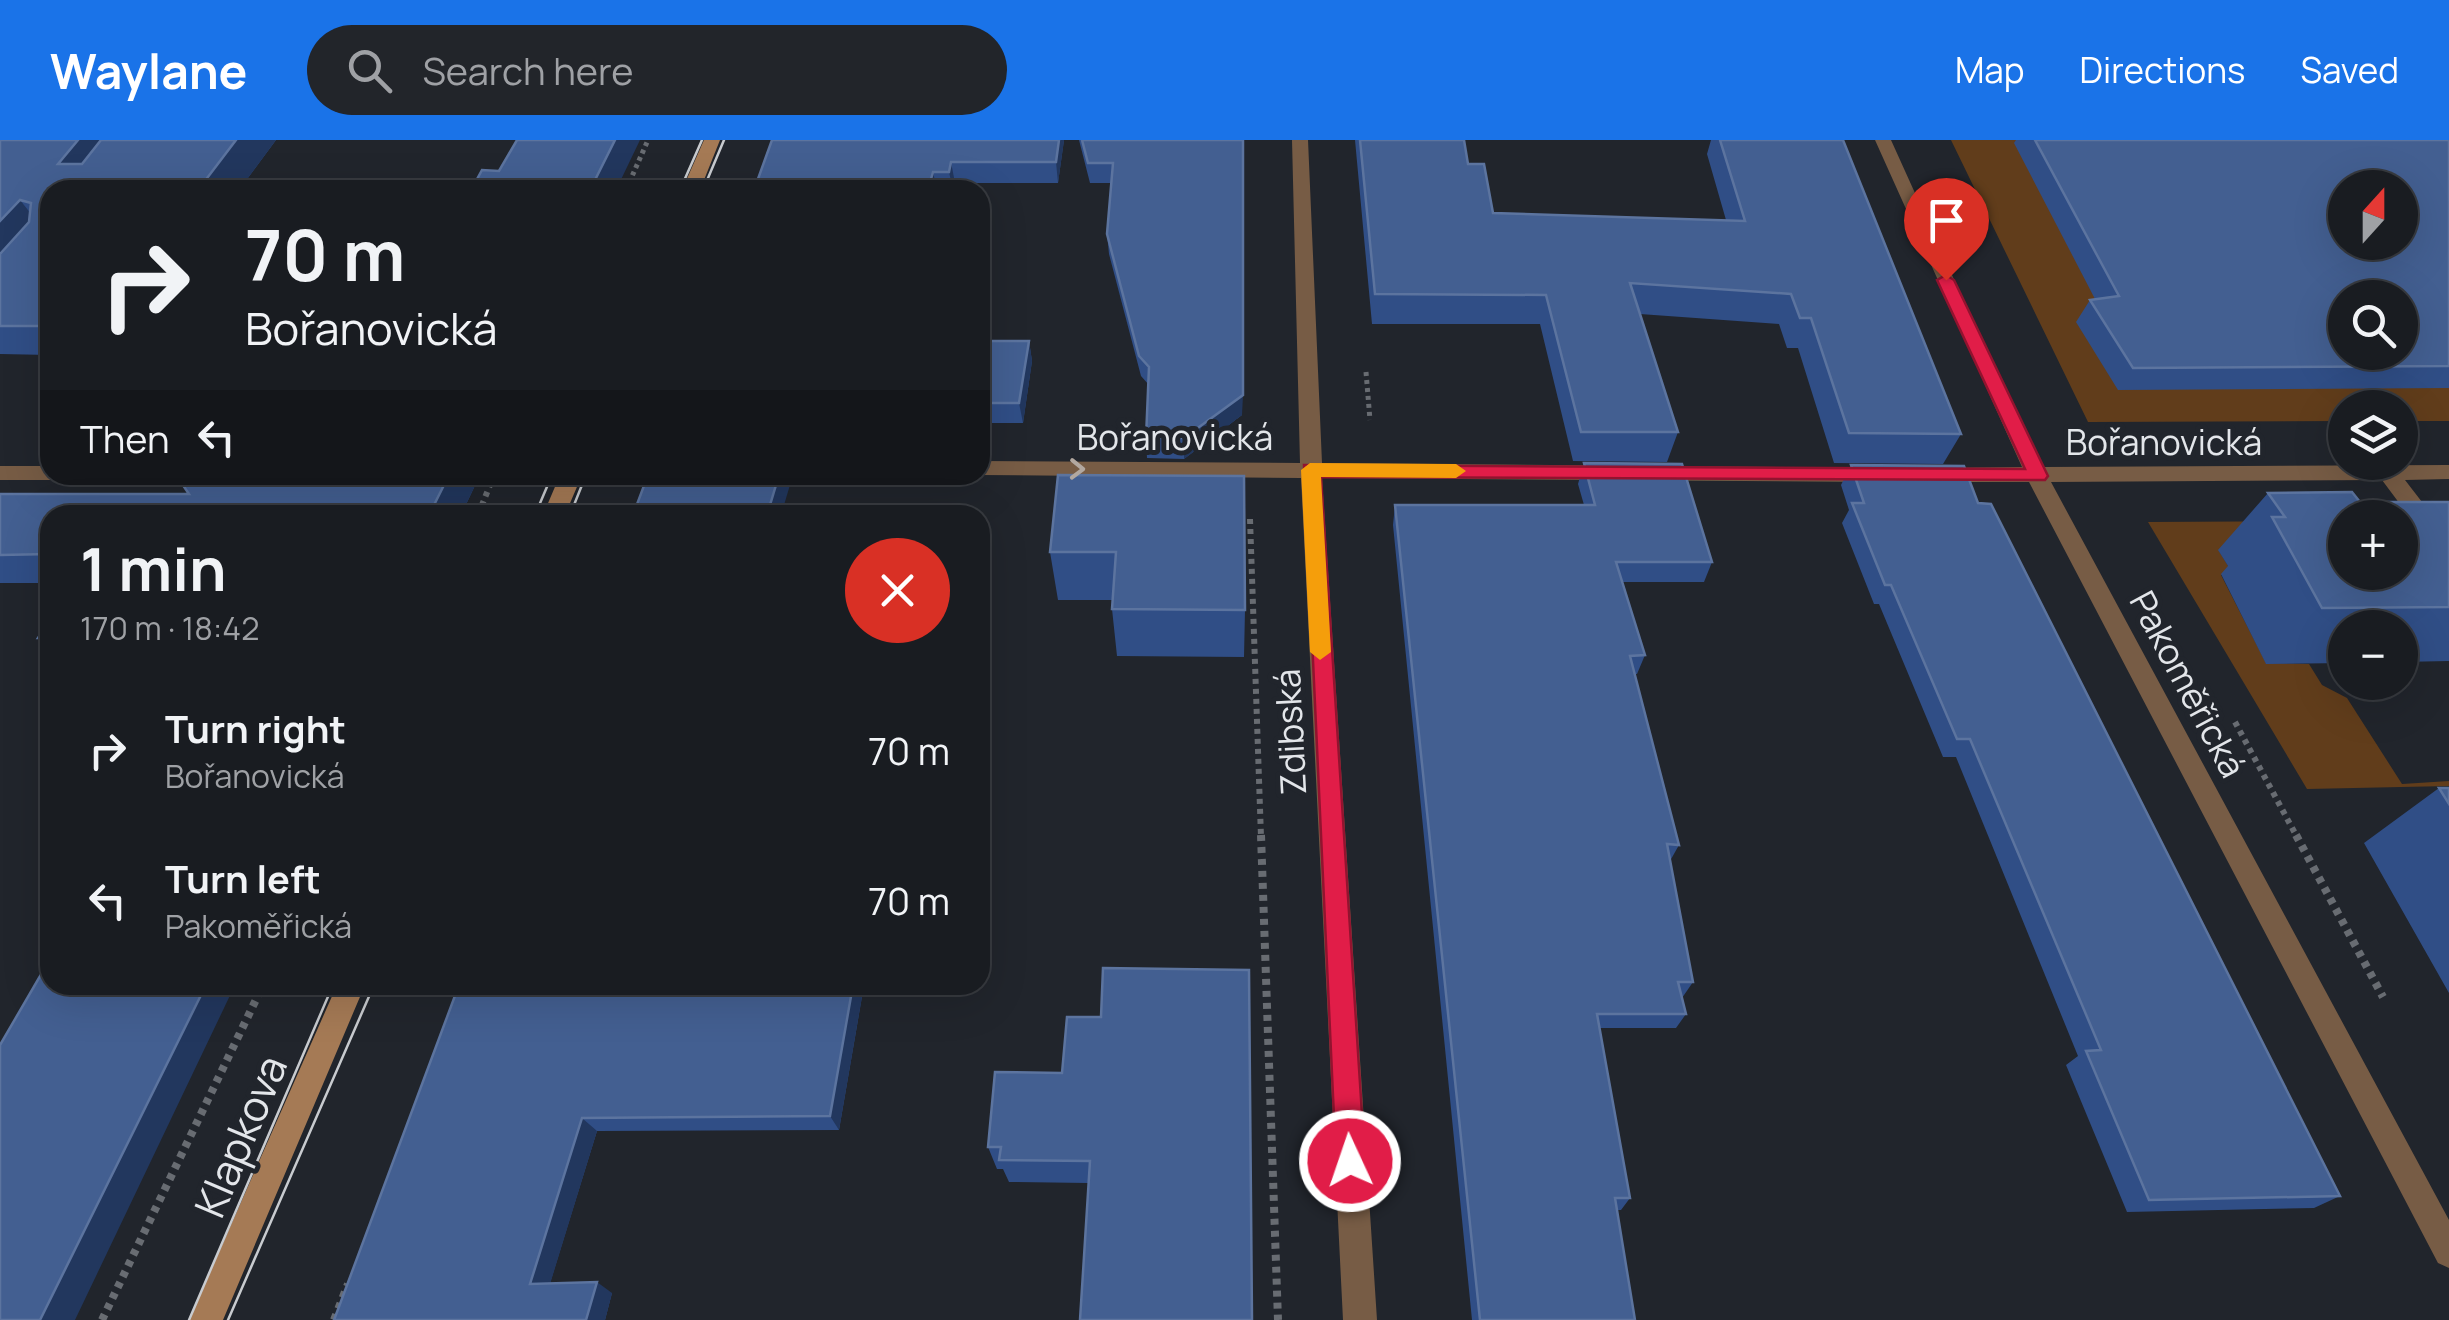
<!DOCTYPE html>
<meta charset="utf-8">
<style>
:root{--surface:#191c21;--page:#22252a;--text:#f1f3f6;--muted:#9fa1a5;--line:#373a3f;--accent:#1a73e8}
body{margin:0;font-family:Manrope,sans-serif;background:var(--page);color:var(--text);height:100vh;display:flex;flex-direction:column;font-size:38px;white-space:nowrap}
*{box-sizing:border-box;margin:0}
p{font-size:32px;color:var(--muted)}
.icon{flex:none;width:55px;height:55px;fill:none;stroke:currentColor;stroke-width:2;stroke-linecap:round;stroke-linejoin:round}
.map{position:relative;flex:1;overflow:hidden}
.sheet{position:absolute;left:40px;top:365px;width:950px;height:490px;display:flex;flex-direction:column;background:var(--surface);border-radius:30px;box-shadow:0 10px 40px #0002,0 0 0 2px var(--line)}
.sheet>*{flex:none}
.hud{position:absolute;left:40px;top:40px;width:950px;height:305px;border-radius:30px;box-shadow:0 10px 40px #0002,0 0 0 2px var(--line);background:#191c21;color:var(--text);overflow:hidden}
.needle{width:65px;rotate:21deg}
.controls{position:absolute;left:2328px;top:30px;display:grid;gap:20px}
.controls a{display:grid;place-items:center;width:90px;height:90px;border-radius:50%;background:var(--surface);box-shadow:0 10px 40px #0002,0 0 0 2px var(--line);font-size:50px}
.pin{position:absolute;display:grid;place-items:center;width:85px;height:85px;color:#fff;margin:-102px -42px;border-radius:50% 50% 50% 0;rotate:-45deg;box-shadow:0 0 10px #0007}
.pin .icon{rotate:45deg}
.me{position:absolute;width:110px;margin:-55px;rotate:357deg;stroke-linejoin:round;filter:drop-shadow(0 0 8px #0008)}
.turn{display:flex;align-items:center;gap:35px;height:210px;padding:0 40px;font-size:45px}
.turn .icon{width:130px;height:130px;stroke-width:2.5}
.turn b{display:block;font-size:70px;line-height:85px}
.then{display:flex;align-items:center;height:95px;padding:0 40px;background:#0003;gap:20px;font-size:38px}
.round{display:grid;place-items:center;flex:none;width:105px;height:105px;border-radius:52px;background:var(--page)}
.summary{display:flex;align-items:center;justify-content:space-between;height:170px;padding:0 40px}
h1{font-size:60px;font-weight:700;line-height:75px}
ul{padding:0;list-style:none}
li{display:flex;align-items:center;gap:30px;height:150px;padding:0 40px}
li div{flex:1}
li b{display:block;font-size:38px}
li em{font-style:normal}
header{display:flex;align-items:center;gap:60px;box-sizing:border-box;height:140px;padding:0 50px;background:var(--accent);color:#fff}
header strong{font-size:48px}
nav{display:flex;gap:55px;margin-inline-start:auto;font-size:35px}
.search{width:700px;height:90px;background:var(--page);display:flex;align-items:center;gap:25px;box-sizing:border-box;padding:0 35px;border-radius:55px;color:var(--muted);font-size:38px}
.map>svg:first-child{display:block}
.green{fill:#613d1b;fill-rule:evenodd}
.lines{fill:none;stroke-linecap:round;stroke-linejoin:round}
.path-far2{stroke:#686c72;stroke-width:5;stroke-dasharray:4 4;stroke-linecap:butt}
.path-far1{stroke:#686c72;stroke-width:6;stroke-dasharray:5 5;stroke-linecap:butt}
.path{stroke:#686c72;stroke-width:8;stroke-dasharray:6 6;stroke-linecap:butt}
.street{fill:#775c45;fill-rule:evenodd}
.secondary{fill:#a57a55;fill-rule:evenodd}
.tram{stroke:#c8cbcf;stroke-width:2.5}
.wall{fill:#304e86}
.shaded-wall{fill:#22375e}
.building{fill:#435f91;stroke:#5c749f;stroke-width:2.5;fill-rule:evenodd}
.oneway{stroke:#b2a8a0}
.route{fill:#e11d48;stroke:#92132f;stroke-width:2.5}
.slow{fill:#f59e0b}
.labels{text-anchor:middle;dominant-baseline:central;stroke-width:10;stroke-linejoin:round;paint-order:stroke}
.street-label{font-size:35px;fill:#e3e6ea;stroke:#21252c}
.near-street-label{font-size:42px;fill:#e3e6ea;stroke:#21252c}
</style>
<header>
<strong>Waylane</strong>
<div class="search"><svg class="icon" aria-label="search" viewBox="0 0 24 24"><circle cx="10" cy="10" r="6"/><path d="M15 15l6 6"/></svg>Search here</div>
<nav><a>Map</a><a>Directions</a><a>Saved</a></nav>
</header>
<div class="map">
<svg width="2449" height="1180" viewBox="0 0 2449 1180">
<rect width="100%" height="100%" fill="#21252c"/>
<!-- green -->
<path class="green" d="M1951,0H2449V281H2400V268H2345V281L2088,282ZM2345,48H2400V102H2345ZM2345,158H2400V212H2345Z
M2308,381L2219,411L2233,434L2221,435L2266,523L2309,524L2322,545L2347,558L2402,644L2449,641V646L2307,649L2148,382Z"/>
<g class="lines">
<!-- path-far2 -->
<path class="path-far2" d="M626,50L648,0
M1366,232L1370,280"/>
<!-- path-far1 -->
<path class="path-far1" d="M461,368H480
M778,368L955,369
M478,375L494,335
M1250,379L1261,697
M2235,582L2297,697"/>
<!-- path -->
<path class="path" d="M1261,695L1278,1180
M2296,695L2383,857
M102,1180L263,845
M334,1180L348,1144"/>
<!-- street -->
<path class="street" d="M1292,0H1308L1322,323L1880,328L1891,335L1880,342L1322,338L1377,1180H1343L1301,338L979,335L980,321L1300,323Z
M1875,0H1891L2018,281L2043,327L2449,325V339L2405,340L2449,397V421L2441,419L2382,340L2051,342L2449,1080V1128L2438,1123L2029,342H1935L1924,335L1935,328L2022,327Z
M0,326H50V335H60L50,340H0Z"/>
<!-- secondary -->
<path class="secondary" d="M704,0H720L700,50H682Z
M560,335H582L565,375H543Z
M337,845H365L223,1180H189Z"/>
<!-- tram -->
<path class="tram" d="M680,50L702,0
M703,50L724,0
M535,375L552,335
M570,375L586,335
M189,1180L333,845
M228,1180L374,845"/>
</g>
<!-- wall -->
<path class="wall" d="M0,0H276L239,50H50V215L0,214Z
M1064,0L1058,43H955L953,50H754Z
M1079,0H1243L1242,275L1184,319L1147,318L1146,298L1149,245L1141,236L1109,114L1107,94L1112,43H1090Z
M1355,0H1464L1468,24L1493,73L1726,80L1707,14L1711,0H1843L1961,294L1943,324L1834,323L1798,208H1787L1779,184L1640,174L1678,292L1667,322L1573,321L1540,184H1372Z
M2016,0H2449V248L2118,250L2076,182L2090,160L2095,159L2014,3Z
M980,201H1029L1032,221L1023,283H980Z
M1584,323L1712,422L1704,442H1622L1645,515L1637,534H1635L1679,705L1670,721L1693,842L1682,858L1686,874L1676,888H1600L1630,1058L1621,1070H1617L1635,1180H1472L1393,385L1395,365H1584L1578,344Z
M1851,325L1978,363L2340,1056L2314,1068L2127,1072L2066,925L2078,916L1956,617H1943L1879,464H1874L1842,383L1849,370L1841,345Z
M176,335H480L461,375H50V443H0V354H189Z
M1058,335L1245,470L1244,517L1117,516L1112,469V460H1058L1050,412Z
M2268,353L2360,362H2449V521L2400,522V488H2345V523L2266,524L2221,434L2228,426L2218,410Z
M50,480V508L38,498Z
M2439,648H2449V853L2364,703Z
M459,845H864L839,990L597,991L550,1143L612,1153L605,1180H334Z
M1062,933L1252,1180L1088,1043L1009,1042L1003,1029H997L988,1007Z"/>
<!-- shaded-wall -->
<path class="shaded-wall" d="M78,0H122L83,50L58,24Z
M236,0H276L239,50H198Z
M615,0H640L616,50H590Z
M1059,0H1064L1058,43L1056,22Z
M951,22L955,43L953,50L949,32Z
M933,32L937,50H928Z
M20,60L43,89L0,136V81Z
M1029,201L1032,221L1023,283L1019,263Z
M1243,255L1242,275L1184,319V298Z
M449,335H480L461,375H429Z
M779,335H793L781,375H767Z
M206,845H235L75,1180H40Z
M853,845H864L839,990L830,976Z
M582,978L597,991L547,1154L530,1144Z
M597,1142L612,1153L605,1180H586Z"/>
<!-- building -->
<path class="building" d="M0,0H78L58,24H82L101,0H236L198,50H50V186H0V114L29,82L31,63L20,60L0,81Z
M517,0H615L590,50H456L461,41H476L482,30L499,31Z
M772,0H1059L1056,22H951L949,32H933L928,50H754Z
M1082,0H1243V255L1184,298H1146L1149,227L1139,216L1107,94L1113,23H1088Z
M1360,0H1464L1468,24H1484L1493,73L1745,81L1720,0H1843L1961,294L1849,293L1811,178H1800L1791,154L1630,143L1678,292H1581L1546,155L1375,154Z
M2035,0H2449V226L2133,228L2090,160L2119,156ZM2345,48H2400V102H2345ZM2345,158H2400V212H2345Z
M980,201H1029L1019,263H980Z
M1584,323L1682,324L1712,422H1616L1645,515L1630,516L1679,705L1667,704L1693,842H1678L1686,874H1597L1630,1058H1615L1635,1180H1480L1395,365H1595Z
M1851,325L1964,326L1978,363L1991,364L2340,1056L2149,1060L2086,911L2101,910L1970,599H1957L1891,445H1885L1852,363H1864Z
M176,335H449L429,375H50V414L0,415V354H189Z
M648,335H779L767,375H633Z
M1058,335L1244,336L1245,470L1112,469L1116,412H1050Z
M2352,352L2360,362H2449V467L2322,468L2272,377H2285L2268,353ZM2345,378H2400V432H2345Z
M50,480V498H38Z
M2439,648H2449V664Z
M50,819V845H206L40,1180H0V905Z
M1103,828L1249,830L1252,1180H1080L1090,1021L999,1020L1001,1007H988L995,932L1062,933L1067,877H1101Z
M459,845H853L830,976L582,978L530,1144L597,1142L586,1180H334Z"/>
<!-- one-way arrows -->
<defs><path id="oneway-chevron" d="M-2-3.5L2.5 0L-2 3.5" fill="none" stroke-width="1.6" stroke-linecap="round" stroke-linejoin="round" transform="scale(2.5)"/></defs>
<use class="oneway" href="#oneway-chevron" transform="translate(1077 329) rotate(1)"/>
<!-- route -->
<path class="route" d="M1946,135L1954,140L2048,336L2045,340L1321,337L1365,1021L1360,1031L1350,1035L1341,1031L1336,1021L1304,325L2025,329L1937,140Z"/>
<!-- slow -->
<path class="slow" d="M1310,323L1456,324L1466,331L1456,338L1321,337L1331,512L1320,520L1310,512L1301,330Z"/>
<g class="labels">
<!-- street labels -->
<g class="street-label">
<text x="1175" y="297">Bořanovická</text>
<text x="2164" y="302">Bořanovická</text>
<text transform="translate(2188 544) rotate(62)">Pakoměřická</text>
<text transform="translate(1290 592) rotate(-93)">Zdibská</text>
</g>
<!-- near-street labels -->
<g class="near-street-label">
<text transform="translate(240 996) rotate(-67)">Klapkova</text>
</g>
</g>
</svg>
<div class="controls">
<a><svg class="needle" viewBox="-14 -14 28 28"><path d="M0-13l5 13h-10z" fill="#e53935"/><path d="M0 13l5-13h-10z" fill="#9fa1a5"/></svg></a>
<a><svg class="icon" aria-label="search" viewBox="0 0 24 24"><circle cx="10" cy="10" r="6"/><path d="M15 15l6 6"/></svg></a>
<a><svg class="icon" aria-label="layers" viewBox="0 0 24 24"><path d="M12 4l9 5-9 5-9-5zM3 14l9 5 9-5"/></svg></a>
<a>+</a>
<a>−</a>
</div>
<div class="pin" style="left:1946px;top:140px;background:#d93025"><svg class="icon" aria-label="arrive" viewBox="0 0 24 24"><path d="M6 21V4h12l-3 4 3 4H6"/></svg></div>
<svg class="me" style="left:1350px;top:1021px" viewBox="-20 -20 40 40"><circle r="17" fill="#e11d48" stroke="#fff" stroke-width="3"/><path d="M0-11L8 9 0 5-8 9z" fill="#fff"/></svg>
<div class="hud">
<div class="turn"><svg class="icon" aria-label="right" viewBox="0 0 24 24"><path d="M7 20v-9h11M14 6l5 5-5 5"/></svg><div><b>70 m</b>Bořanovická</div></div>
<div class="then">Then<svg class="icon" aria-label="left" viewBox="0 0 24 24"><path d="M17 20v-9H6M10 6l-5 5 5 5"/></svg></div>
</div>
<section class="sheet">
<div class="summary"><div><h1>1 min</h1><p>170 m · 18:42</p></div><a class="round" style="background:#d93025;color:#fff"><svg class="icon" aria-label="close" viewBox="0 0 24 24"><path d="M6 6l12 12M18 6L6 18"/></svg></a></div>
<ul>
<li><svg class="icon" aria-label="right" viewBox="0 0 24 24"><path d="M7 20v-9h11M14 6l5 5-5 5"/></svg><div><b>Turn right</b><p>Bořanovická</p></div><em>70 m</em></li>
<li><svg class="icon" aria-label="left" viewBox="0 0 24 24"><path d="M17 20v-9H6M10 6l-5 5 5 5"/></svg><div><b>Turn left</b><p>Pakoměřická</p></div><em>70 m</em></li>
</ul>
</section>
</div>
